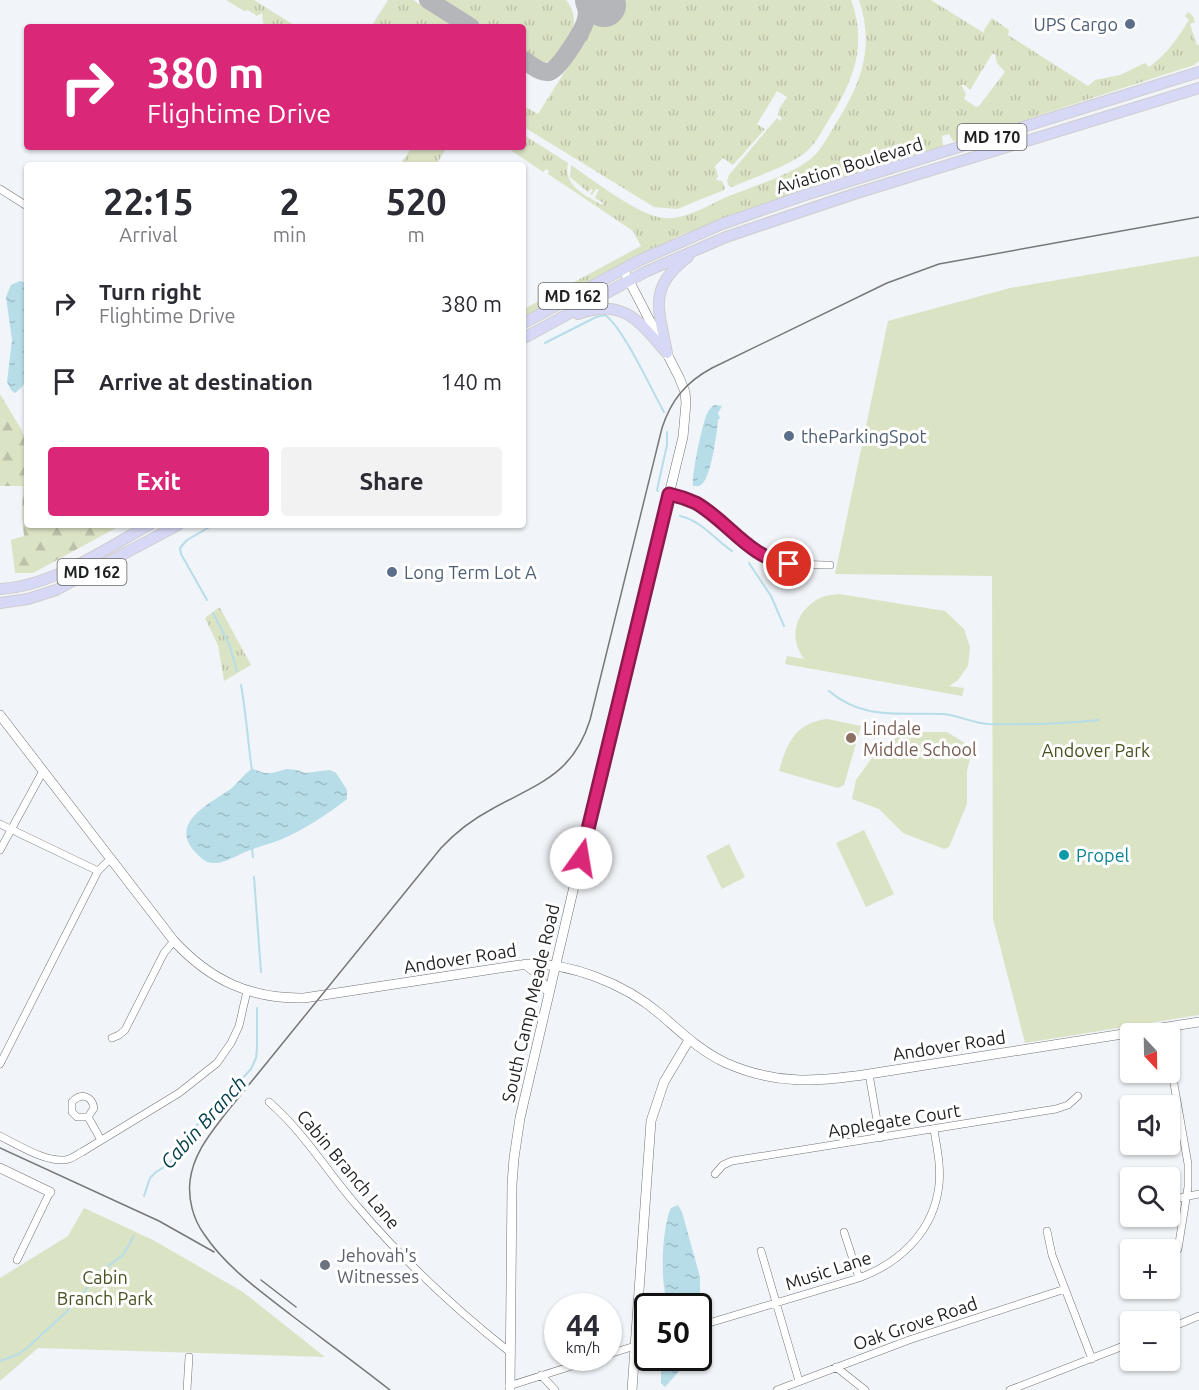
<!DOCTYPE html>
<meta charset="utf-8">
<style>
:root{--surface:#fff;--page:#f2f2f3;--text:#2b2b33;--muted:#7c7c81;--accent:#db2777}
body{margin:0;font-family:Ubuntu,sans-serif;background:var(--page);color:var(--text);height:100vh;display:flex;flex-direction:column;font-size:22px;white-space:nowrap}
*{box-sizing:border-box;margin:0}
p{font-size:20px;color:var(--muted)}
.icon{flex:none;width:33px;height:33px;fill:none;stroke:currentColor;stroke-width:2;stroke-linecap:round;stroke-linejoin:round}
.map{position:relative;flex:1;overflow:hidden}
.details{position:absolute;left:24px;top:162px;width:502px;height:366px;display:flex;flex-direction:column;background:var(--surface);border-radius:6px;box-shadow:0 2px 4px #0004}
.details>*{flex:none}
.guide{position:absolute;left:24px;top:24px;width:502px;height:126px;border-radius:6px;box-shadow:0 2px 4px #0004;background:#db2777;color:#fff;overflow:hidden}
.needle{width:39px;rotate:158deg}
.fabs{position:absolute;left:1120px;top:1023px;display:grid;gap:12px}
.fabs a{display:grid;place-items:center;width:60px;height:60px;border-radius:6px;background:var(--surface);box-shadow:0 2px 4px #0004;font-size:30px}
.speed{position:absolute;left:544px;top:1293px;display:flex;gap:12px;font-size:30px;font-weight:700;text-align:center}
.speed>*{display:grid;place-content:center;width:78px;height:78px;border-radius:50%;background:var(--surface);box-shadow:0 2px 4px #0004;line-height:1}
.speed small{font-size:15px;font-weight:400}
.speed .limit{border:3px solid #111;border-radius:9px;background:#fff;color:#111}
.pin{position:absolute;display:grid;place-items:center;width:51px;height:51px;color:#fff;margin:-26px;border:3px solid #fff;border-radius:50%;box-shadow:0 2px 6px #0007}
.me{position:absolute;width:66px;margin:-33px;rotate:13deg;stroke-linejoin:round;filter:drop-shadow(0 0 4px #0008)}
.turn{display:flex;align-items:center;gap:21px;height:126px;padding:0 24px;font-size:27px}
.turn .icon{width:78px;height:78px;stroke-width:2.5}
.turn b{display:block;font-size:42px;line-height:51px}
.eta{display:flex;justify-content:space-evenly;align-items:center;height:102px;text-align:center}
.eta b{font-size:36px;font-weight:700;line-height:42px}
.action{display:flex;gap:12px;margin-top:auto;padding:12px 24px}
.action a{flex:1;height:69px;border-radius:6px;background:var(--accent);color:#fff;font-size:24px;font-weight:700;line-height:69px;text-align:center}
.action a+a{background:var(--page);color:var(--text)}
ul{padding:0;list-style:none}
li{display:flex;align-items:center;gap:18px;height:78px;padding:0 24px}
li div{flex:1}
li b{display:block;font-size:22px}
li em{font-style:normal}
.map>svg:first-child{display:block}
.grass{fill:url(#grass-tufts);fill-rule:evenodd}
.forest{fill:url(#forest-firs)}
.park{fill:#dbe3c5}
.water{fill:url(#water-ripples)}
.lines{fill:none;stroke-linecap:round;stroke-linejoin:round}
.stream{stroke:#b6dde8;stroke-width:2}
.taxiway{stroke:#b4b6b9;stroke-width:18}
.runway{stroke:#b4b6b9;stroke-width:44}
.street-casing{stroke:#707377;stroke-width:8}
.secondary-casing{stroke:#707377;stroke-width:10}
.primary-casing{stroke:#cecece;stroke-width:12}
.street{stroke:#fff;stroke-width:7}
.secondary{stroke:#fff;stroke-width:9}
.primary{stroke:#d7d8f5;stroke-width:10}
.tram{stroke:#76777a;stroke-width:1.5}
.route-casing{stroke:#8e194d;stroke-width:15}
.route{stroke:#db2777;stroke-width:10}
.service-dot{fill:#5c6f8a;stroke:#fff;stroke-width:2}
.education-dot{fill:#8d6e63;stroke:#fff;stroke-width:2}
.culture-dot{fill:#0f9aa8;stroke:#fff;stroke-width:2}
.worship-dot{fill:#6b7280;stroke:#fff;stroke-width:2}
.labels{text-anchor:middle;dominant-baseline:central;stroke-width:6;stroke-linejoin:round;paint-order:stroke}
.shield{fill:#fff;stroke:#626364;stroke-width:1.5}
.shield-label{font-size:16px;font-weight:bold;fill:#1f2022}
.service-label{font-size:18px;fill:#4e5e75;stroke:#fff;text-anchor:start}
.street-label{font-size:18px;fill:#1f2022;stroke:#fff}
.education-label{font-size:18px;fill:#785e54;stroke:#fff;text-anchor:start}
.park-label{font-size:18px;fill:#47511f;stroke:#fff}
.culture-label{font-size:18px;fill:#0d838f;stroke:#fff;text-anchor:start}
.worship-label{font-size:18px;fill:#5b616d;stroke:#fff;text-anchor:start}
.water-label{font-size:20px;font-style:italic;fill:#04404c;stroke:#fff}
</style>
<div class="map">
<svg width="1199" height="1390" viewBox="0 0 1199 1390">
<defs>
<pattern id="grass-tufts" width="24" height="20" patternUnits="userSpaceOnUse" patternTransform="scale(1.5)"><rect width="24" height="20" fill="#dbe3c5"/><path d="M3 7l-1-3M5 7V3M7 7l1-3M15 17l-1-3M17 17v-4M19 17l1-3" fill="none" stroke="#bcc2a9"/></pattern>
<pattern id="forest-firs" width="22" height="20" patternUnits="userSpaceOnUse" patternTransform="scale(1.5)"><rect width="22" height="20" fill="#dbe3c5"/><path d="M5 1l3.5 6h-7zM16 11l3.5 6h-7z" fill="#bcc2a9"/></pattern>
<pattern id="water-ripples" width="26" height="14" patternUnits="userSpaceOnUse" patternTransform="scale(1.5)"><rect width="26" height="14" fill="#b6dde8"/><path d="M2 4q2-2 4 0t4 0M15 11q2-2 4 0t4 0" fill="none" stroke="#9cbdc7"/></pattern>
</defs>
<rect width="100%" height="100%" fill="#f1f4f8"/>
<!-- grass -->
<path class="grass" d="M226,0H254L297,27H269L263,23L262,13L257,16L248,10L244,11Z
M388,0H413L456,27H371Z
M443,0H566C571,6 574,13 574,22C573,33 557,62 545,62C537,62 530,55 524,51V27H485Z
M610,0H851C868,46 853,82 828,121C822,131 816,143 807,151C786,168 756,176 732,187L729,186L727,181L729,175L777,118L780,121L782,118L778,115L779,109L787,97L777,91L757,124L765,129L733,165L723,158L715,166L718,176L716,180L722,181L725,188L724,190L677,209L654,207L524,127V106L538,114Z
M859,0H931L984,33V30L992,18L1009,30L1008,35L1088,86L1095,80L1120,75L1145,63L1149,67C1167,54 1178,38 1189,20L1185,16L1188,12L1193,16L1195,22L1190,24L1197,45H1199V61L1194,65L957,142L953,141L949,134L942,136L943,146L797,191L792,195L683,234L624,263L524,318V309L641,246L633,231L548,174L549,171L546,169L543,172L506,147H524V135L568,163C563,186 585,195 602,205L603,203L595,198L599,189H596L592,195L590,194L593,190L591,189L588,192L570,177L571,165C593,180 640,217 665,218C686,220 710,204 729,196C756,185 789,176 812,158C822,149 828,136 835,125C861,84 875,48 859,0ZM992,54H995L997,63L1005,72L979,106L976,107L964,99L966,94L961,85H965L970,90Z
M412,147H447L436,165H400Z
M218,608H220L251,665L224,681L218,645L205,618Z"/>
<!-- forest -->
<path class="forest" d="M0,394L21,429L27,443V525H116V528L33,573H15L11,540L24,536L22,516L23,486H0Z"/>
<!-- park -->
<path class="park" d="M1199,256V1015L1025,1043L993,919L992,576L835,574L888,321L1010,288Z
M839,594L945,611L964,629L970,647L968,666L958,680L949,686L964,688L962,696L785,664L787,656L804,659C788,637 795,611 820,598C825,595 833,595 839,594Z
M827,719L861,726L844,785L838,788L779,771C787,743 795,723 827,719Z
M922,732H947L968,745L971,755L967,771V804L949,847L944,849L903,833L879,809L852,799L856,780L877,751L899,736Z
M864,830L894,894L866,907L836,843Z
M729,844L745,877L722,889L706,856Z
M84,1208L153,1240L243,1292L325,1357L38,1348L0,1381V1278L68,1236Z"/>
<!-- water -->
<path class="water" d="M20,281L27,283V378L22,387L15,393L11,390L7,382L12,340L6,297L11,285Z
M714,405L722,406L718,413L720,418L718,420C717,433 711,477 702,484C699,487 697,486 693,486C691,477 703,419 708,412C709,409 712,407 714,405Z
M253,769L264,773H272L287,769L297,770L305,773L330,770L336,773L342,782L347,790V799C327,815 303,830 280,840C269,844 257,847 245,852C236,856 225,863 215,863C207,864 201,858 196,853C169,825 205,806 226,792C236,787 245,771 253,769Z
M678,1205L682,1212L700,1277V1301L683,1306H669C659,1287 662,1227 671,1208Z
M661,1358H688L689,1360L665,1387L661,1383Z"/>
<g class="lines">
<!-- stream -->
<path class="stream" d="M545,343L596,317L605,315C623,327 652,391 664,412
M658,491L657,490L667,445V432
M680,516C700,520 716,540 732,551
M749,563L771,596L784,626
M207,600L181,554L180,548L187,540L213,525
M213,613L229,644L237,671
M241,685C246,713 248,742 252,771
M829,691C864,721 901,712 943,714C958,715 972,723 988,724C1025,725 1062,724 1099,720
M252,849L253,857
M254,877L261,972
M144,1196L150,1178L156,1172L169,1164L193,1129L224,1099L251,1069L256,1058L257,1048V1008
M0,1361L19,1354L27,1348L78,1301L96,1275L123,1255L134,1236"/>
<!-- taxiway -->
<path class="taxiway" d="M428,0L471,27
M524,60C531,65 540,73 549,72C559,70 584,29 586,19C588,12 586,6 585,0"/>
<!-- runway -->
<path class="runway" d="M597,0L604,5"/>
<!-- street casing -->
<g class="street-casing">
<path id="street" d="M0,189L27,206
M669,494C705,504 730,530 758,554C781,566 805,564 830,565
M0,824L98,871
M0,850L43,771
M112,1038L119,1035L125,1030L164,953L174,941
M1170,1061L1188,1164V1187L1178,1249
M0,1064L98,871L110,859
M869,1074L880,1138
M269,1102C304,1132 328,1173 358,1207C404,1261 455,1309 511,1353
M88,1117H77L72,1112V1102C81,1092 92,1096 94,1108L88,1117L101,1140
M0,1136C18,1145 50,1165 69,1159C74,1157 78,1154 82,1152L179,1093L217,1063L231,1043L239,1026L247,991
M715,1174L723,1165L732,1161L1056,1109L1068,1105L1078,1096
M1170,1200L1199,1194
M1047,1231L1052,1255L1092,1359
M844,1232L859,1278
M761,1251L799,1381
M17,1260L50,1192
M699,1326L859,1278C900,1263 934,1231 939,1185C941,1166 937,1148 934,1130
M1170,1328L1199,1316
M609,1354L648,1342
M836,1367L865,1390
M541,1375L555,1390
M509,1386L597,1358
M187,1390L189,1357
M777,1390L909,1340L1065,1289
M1010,1390L1131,1343"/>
</g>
<!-- secondary casing -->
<g class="secondary-casing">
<path id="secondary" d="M0,715L174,941C210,980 250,999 304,998L520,965C567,960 625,984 660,1014C681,1032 700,1051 726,1063C776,1085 817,1082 869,1074L1199,1022
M525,964L536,973L549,993
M0,1168L50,1192
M510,1390L512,1184L514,1158L520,1118L590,818L683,437L686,403L685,392L679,377L623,269
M632,1390L651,1121L664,1082L689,1040"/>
</g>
<!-- primary casing -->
<g class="primary-casing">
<path id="primary" d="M578,314C624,297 639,322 667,353
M524,323L640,260L722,224L802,196L1199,72
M524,338L645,272L726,237L857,193L1199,88
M667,353C659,309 647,288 688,257
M0,589C53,586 103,550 149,525
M0,603L28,599L56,590L178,525"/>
</g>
<!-- street -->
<use href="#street" class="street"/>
<!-- secondary -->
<use href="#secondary" class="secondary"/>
<!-- primary -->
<use href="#primary" class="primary"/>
<!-- tram -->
<path class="tram" d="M0,1148L159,1221L214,1252
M261,1280L296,1307
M390,1390C357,1364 324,1340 291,1315C260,1291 226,1267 204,1234C193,1219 188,1199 190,1181C193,1154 210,1134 226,1113L441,848C456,832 473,819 492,809C537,784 573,775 590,720L662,428C671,400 686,382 712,368L887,283L939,264L1199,217"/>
</g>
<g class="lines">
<!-- route casing -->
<g class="route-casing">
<path id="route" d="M581,858L669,494C678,496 687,499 696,503C729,522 749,558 789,564"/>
</g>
<!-- route -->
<use href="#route" class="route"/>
</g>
<!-- markers -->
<g class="service-dot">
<circle cx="1130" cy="24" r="6"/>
<circle cx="789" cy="436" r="6"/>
<circle cx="392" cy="572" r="6"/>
</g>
<circle class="education-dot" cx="851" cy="738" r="6"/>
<circle class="culture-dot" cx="1064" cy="855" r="6"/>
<circle class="worship-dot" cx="325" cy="1265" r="6"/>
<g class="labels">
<!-- shield labels -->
<g class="shield">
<rect x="957.5" y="124" width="69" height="26" rx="4.5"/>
<rect x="538.5" y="283" width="69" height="26" rx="4.5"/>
<rect x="57.5" y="559" width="69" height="26" rx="4.5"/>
</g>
<g class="shield-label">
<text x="992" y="137">MD 170</text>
<text x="573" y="296">MD 162</text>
<text x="92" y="572">MD 162</text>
</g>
<!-- service labels -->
<g class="service-label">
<text x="1118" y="24" text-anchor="end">UPS Cargo</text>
<text x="801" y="436">theParkingSpot</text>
<text x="404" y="572">Long Term Lot A</text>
</g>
<!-- street labels -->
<g class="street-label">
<text transform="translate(849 165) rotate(-17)">Aviation Boulevard</text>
<text transform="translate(460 958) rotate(-9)">Andover Road</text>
<text transform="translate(530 1003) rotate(-77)">South Camp Meade Road</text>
<text transform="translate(949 1045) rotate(-9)">Andover Road</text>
<text transform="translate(894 1120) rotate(-9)">Applegate Court</text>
<text transform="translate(349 1169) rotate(50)">Cabin Branch Lane</text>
<text transform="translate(828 1270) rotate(-18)">Music Lane</text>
<text transform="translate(915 1323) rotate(-19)">Oak Grove Road</text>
</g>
<!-- education labels -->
<g class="education-label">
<text x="863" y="728">Lindale<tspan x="863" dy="21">Middle School</tspan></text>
</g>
<!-- park labels -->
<g class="park-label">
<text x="1096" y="750">Andover Park</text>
<text x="105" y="1277">Cabin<tspan x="105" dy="21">Branch Park</tspan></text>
</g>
<!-- culture labels -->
<g class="culture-label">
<text x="1076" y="855">Propel</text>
</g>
<!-- worship labels -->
<g class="worship-label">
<text x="337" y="1255">Jehovah's<tspan x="337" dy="21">Witnesses</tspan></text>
</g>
<!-- water labels -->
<g class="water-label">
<text transform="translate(203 1122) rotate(-48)">Cabin Branch</text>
</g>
</g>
</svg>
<div class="fabs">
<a><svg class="needle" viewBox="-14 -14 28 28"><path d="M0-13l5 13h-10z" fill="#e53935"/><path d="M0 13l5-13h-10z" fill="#7c7c81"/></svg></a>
<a><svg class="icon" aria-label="sound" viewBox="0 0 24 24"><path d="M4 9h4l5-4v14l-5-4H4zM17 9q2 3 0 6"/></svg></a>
<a><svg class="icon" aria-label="search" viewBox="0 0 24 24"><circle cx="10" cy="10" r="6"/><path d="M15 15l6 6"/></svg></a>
<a>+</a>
<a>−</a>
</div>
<div class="speed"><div>44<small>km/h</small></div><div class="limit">50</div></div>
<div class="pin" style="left:789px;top:564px;background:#d93025"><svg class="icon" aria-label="arrive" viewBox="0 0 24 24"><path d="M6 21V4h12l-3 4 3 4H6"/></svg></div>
<svg class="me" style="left:581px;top:858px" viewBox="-20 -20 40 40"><circle r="19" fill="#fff"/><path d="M0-13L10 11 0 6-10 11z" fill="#db2777"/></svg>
<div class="guide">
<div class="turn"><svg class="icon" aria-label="right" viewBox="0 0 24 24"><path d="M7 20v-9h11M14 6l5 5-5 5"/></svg><div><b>380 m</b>Flightime Drive</div></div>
</div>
<section class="details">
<div class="eta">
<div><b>22:15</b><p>Arrival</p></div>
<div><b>2</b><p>min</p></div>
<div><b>520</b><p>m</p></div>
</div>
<ul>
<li><svg class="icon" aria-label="right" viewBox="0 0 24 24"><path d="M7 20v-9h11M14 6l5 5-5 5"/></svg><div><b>Turn right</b><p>Flightime Drive</p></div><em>380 m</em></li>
<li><svg class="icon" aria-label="arrive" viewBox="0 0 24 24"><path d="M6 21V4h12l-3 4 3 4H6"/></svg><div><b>Arrive at destination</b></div><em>140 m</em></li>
</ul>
<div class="action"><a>Exit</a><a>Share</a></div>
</section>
</div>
